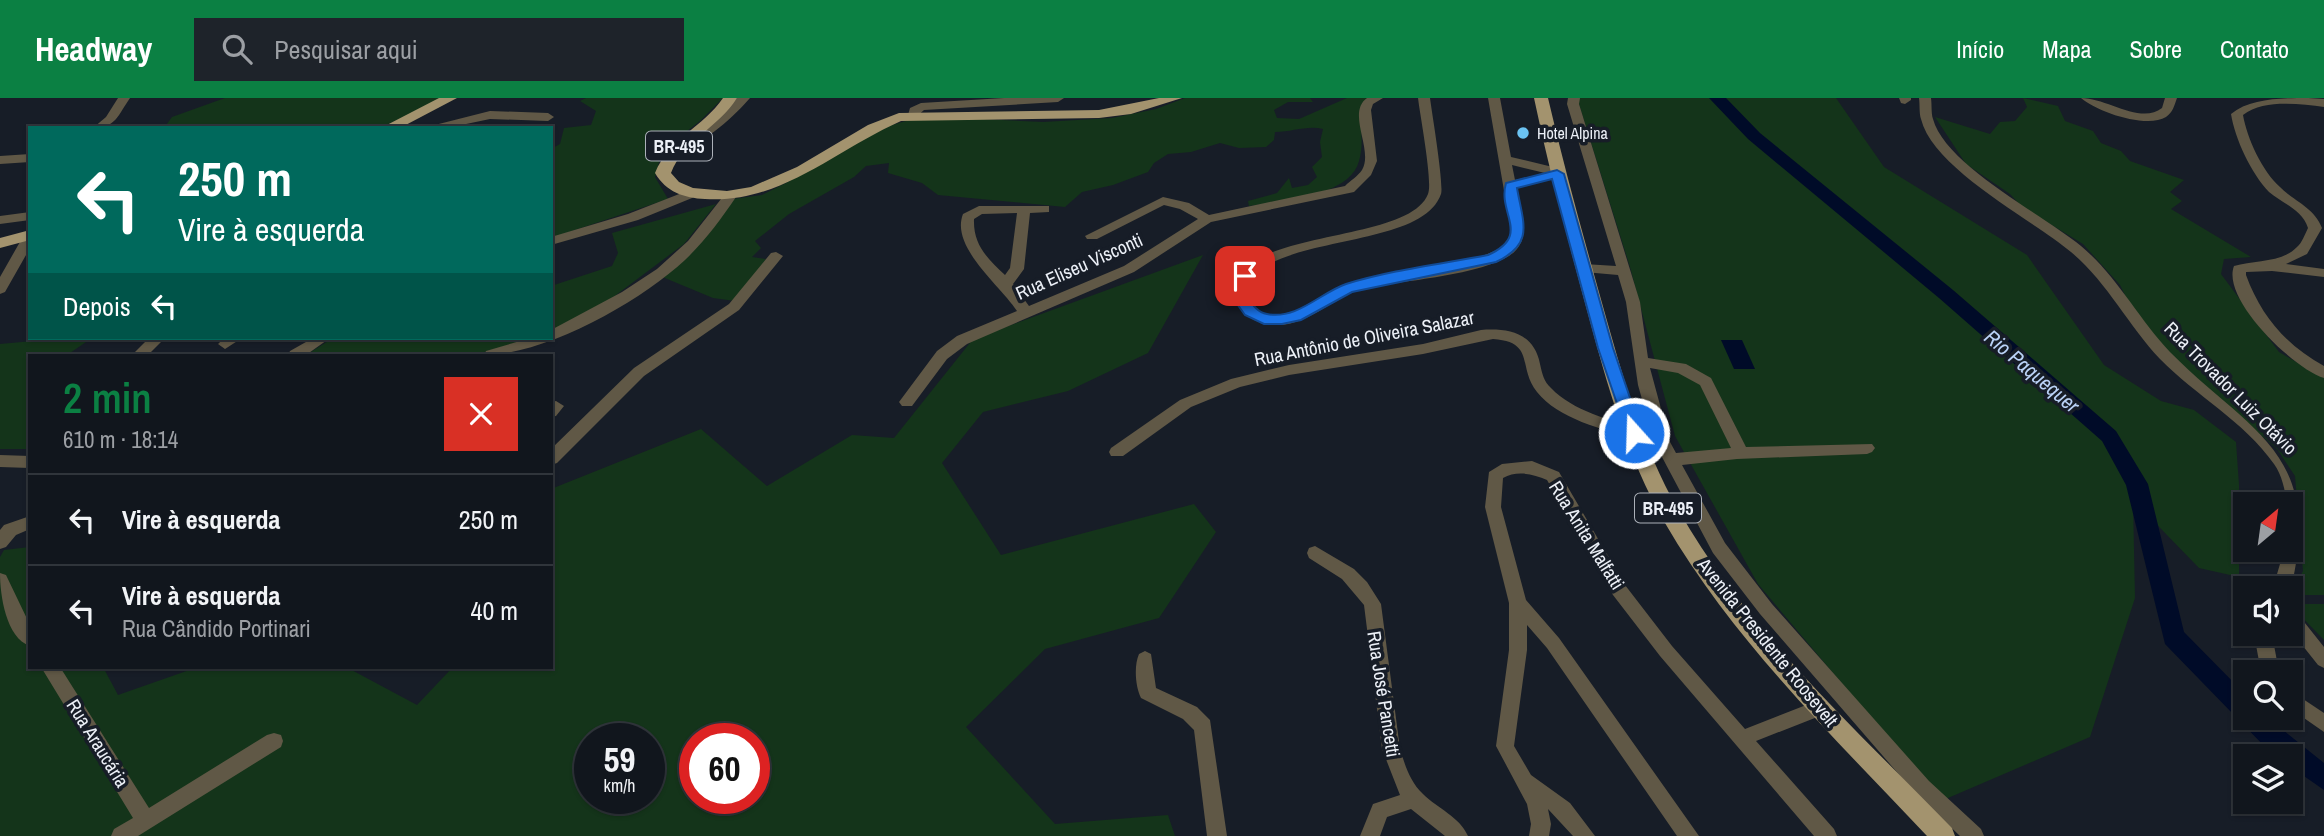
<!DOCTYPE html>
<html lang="pt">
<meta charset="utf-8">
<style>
:root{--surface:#11161d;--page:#1e232a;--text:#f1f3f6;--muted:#9c9fa4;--line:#30353b;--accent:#0b8043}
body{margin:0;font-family:"Archivo Narrow",sans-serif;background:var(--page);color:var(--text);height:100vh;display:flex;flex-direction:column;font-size:26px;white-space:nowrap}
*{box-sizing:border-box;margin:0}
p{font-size:23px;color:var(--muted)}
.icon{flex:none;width:38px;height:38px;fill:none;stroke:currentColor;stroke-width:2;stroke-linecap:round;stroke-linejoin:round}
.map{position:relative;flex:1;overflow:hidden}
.sheet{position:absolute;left:28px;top:256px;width:525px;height:315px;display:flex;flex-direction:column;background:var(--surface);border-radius:0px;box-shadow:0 2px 5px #0004,0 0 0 2px var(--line)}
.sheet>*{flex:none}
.guide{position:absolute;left:28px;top:28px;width:525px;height:214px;border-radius:0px;box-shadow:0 2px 5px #0004,0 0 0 2px var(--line);background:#00695c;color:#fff;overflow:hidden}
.needle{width:46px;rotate:29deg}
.fabs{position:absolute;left:2233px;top:394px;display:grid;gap:14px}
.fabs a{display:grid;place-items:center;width:70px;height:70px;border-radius:0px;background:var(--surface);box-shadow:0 2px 5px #0004,0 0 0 2px var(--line);font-size:35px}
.speed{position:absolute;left:574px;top:625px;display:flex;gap:14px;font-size:35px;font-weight:700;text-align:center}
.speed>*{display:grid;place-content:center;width:91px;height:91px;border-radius:50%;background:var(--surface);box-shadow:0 2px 5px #0004,0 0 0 2px var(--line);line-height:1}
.speed small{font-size:18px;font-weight:400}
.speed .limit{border:10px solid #d22;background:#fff;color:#111}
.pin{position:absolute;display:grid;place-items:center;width:60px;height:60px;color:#fff;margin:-30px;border-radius:14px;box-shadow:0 4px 10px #0006}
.me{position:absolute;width:77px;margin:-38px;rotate:340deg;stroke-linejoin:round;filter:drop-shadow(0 0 5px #0008)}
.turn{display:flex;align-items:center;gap:24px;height:147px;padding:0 35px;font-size:32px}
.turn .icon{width:91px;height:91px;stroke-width:2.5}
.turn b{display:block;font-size:49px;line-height:60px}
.then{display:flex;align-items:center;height:66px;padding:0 35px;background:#0003;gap:14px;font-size:26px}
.round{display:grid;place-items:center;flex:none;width:74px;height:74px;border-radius:0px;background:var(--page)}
.headline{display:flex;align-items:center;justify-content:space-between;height:119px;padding:0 35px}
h1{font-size:42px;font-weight:600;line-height:52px;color:var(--accent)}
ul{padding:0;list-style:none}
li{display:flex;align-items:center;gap:21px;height:91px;padding:0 35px;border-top:2px solid var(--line)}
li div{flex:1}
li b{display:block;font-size:26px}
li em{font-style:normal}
header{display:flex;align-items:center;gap:42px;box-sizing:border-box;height:98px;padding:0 35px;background:var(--accent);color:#fff}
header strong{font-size:33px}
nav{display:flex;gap:38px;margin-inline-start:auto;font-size:24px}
.search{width:490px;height:63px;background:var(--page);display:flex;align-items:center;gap:18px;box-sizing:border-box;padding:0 24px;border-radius:0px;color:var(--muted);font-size:26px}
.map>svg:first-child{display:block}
.green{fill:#14341a;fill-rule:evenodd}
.water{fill:#000b28}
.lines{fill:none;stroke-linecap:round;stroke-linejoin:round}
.river{fill:#000b28;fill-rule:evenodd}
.minor{fill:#605846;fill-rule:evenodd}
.major{fill:#a3936e;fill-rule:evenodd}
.route{fill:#1a73e8;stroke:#114b97;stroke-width:2}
.poi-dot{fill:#6bc3f2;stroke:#171d27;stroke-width:2.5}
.labels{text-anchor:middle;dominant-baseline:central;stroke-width:7;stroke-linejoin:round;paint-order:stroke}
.far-poi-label{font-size:16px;fill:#ecf0f7;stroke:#171d27;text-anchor:start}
.shield{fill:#171d27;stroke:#acb1b9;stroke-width:2}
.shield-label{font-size:18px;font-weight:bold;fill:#ecf0f7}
.street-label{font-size:19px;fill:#ecf0f7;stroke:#171d27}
.water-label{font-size:21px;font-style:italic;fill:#bad2f6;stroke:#171d27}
</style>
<header>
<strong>Headway</strong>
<div class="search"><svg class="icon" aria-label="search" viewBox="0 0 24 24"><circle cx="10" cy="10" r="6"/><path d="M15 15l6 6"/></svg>Pesquisar aqui</div>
<nav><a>Início</a><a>Mapa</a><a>Sobre</a><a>Contato</a></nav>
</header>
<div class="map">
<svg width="2324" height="738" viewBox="0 0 2324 738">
<rect width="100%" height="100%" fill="#171d27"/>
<!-- green -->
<path class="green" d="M225,0H443L380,30H164L172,19Z
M586,0H723L700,23L662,53L655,79L668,101L551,140V51L560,46L564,30L591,27L596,13L580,3Z
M1185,0H1310L1313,4H1288L1274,12L1277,20L1299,21L1347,0H1369C1355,24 1366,40 1359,63C1350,99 1279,103 1249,108L1248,103L1277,95L1289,80L1292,90L1308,87L1317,79L1312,69L1322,59L1320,44L1323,31C1308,27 1292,34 1275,34L1274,42L1266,49L1239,50L1220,45L1191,54L1168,56L1154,65L1148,74L1113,87L1082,94L1065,109L938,97L922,85L888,75L889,65L866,68L854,79L789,116L755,143L761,150L752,159L766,161L735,203L713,200L660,178L733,101L762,97L786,85L872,33L909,22L955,20L1043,24L1112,20L1156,11Z
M1577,0H1836L1884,69L2027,157L2104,267L2161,303L2194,312L2236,344L2239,387V479L2199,470L2133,402L2135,500L2090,639L1941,703L1758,486L1675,338L1630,169Z
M2023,0L2058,8L2065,23L2093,33L2101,45L2121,53L2130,63L2184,82L2170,94L2182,103L2171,111L2251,159L2224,161L2221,176L2279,254L2324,280V497H2291L2303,473L2295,378L2277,351L2170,257L2129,205L2120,187L2083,146L2022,109L2010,96L1966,66L1935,19L1990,36L2000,24L2015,23L2027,9Z
M716,106L684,146L608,203L551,234V188L612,168L618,155L612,135Z
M1203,157L1148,255L1068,293L983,314L942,365L1001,457L1194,406L1216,434L1159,520L1045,551L966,629L1055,726L1168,717L1175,738H0V459L4,452L30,449V569H103L118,597L198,569H346L417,607L453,569H551V391L701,331L767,388L852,337L894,340L973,241ZM590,640H649V700H590ZM695,640H754V700H695Z
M35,240H92L67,257H30V351H0V246L33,243Z
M333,240H532L474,257H306Z
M2291,506H2324V542L2291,508Z"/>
<!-- water -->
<path class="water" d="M1721,242H1742L1755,271H1734Z"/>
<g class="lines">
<!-- river -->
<path class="river" d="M1709,0H1726L1760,35L1953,192L2116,333L2148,386L2184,534L2245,596V620H2268L2324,665V692L2291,669V658H2276L2268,652L2165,546L2126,387L2102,343L1939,200L1748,41Z"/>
<!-- minor -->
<path class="minor" d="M118,0H130C118,17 116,30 93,30L106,19Z
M737,0H750C736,16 701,51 679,48V42L704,30Z
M1004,0H1064L1058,4L924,12L914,21L908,17L910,10L921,5Z
M1367,0H1383L1373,6L1371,12L1377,63L1371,77L1354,94L1211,124L1134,174L967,246L947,261L912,308H902L899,304L902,300L937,253L957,238L1017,213C1000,187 950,149 963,116L979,108H1049V114L1030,115L1024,171L1013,186L1029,208L1124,168L1198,121L1180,111L1164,107L1097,141H1087L1085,138L1163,99L1189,105L1209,117L1345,88C1350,83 1358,78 1362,72C1374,52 1346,15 1367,0ZM1017,115L1010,170L1005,177C987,160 973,147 974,121L982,116Z
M1418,0H1430C1432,15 1444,87 1441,96C1423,148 1295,137 1254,177C1250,182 1247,190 1244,196C1253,208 1262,218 1278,218C1303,216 1323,193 1346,186C1398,171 1454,174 1503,149L1507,145L1511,133L1488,0H1500L1511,59L1561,71L1563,74L1560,79L1517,90C1520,109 1531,134 1517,151C1497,176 1401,183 1369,189C1336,196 1310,228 1276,227C1253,227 1241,214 1230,196C1234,189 1237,178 1243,172C1280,133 1411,140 1428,96C1433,85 1420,17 1418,0ZM1512,67L1545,75L1515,82Z
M1568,0H1580L1579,6L1640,204L1648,260L1686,266L1711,280L1746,349L1872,346L1875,350L1872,354L1867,356L1737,361L1682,367L1725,445L1772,506L1929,683L1981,731L1984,738H1960L1915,695L1760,516L1713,455L1654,344L1638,287L1626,204L1618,177L1584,174L1577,170L1584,166L1616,168L1567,6ZM1650,270L1678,275L1700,287L1731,350L1676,355L1670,344Z
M1899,0H1911V2L1905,6L1901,5Z
M1919,0H1931C1932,7 1931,15 1933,21C1945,67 2045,118 2081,148C2117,178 2138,220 2170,254C2249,334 2324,353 2291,490H2273L2284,452H2291V406H2287C2285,392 2282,377 2274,366C2244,323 2196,298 2160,261C2128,227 2107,184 2071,154C2033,122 1933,71 1921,21C1919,15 1920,7 1919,0Z
M2081,0C2107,0 2141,27 2162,10L2165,0H2177C2174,8 2173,14 2166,19C2147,31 2097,14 2081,0Z
M2308,0L2324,1V9C2299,6 2264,1 2243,17C2247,40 2262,73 2280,89C2295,104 2314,109 2322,130L2307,156L2286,166L2324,171V179L2272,173L2246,174V177C2261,218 2286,247 2324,268V280C2294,271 2221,201 2234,168C2254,162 2282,165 2297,149C2302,145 2305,136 2308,130C2302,111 2283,106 2269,94C2251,75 2235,41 2231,16C2250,0 2283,0 2308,0Z
M490,13L548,15L554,19L548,23L490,21L447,30H423Z
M30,56V64L0,66V58Z
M692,91L698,95L697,98L638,122L551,147V139L628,116Z
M730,95L736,99C721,121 705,143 685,162C640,204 545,257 484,257L486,253L530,240H551V232L622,194L657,171L688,143L725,96Z
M30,114V122L0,126V118Z
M30,134V150L5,194L0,196V179L25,135Z
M776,154L783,158L739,212L644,278L557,365L551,367V351L634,270L729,206L771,155Z
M1481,232C1509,230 1534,235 1540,266C1542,275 1544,284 1551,290C1573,313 1610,322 1639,331L1642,335L1639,339L1634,341C1603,331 1558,321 1537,294C1517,269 1536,244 1493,241L1423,256L1289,277L1240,289L1191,309L1123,358H1111L1109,354L1111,350L1180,302L1231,281L1289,267L1423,246Z
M149,240H165L148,257H132Z
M224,240H242L225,251L218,246Z
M313,240H330L306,257H288L290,253Z
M556,303L564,308L556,318L551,319V304Z
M0,357L30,358V370L0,369Z
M1532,363L1559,374L1625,487L1672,548L1745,631L1819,602L1825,604L1828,610L1825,616L1756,643L1834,731L1837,738H1814L1660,558L1613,497L1547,382C1533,376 1517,372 1503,380L1501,409L1526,502L1559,540L1699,738H1677L1547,550L1527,527V552L1514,648L1531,677L1570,705L1595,738H1573L1548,711L1551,726L1549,738H1529L1531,726L1527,706L1496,648L1509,552V505L1485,409L1489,374L1502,366Z
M30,418V431L16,437L6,449L0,451V432L4,427Z
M1315,448L1354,471L1367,484L1381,506L1400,651C1405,667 1410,684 1423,696C1438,711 1459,718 1468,738H1445L1411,711L1387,719L1380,738H1360L1373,706L1400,697L1382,651L1364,507L1342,481L1309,460L1307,455L1309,450Z
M0,475L6,477L30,527V548C6,540 0,497 0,475Z
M2291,513L2297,515L2324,549V570L2318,567L2291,533Z
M2258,536H2276L2274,547L2279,574H2261L2256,547Z
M1145,553L1151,556L1156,590L1197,609L1210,622L1227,738H1207L1194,632L1183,621L1141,600C1135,588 1134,567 1139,556Z
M41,569H60L149,710L267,637L274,635L281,637L283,643L281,649L138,738H111L114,731L133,720Z
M2291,593L2324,615V634L2291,611Z"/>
<!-- major -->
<path class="major" d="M439,0H457L400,30H381Z
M723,0H737C719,29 683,43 671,75L679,84L693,90L727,93L751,89L797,69L868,27L899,15L1099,12L1159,0H1182L1131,16L1099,20L901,23C835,52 781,106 705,101C684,100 666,94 655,75C669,41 703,29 723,0Z
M1534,0H1548C1564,69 1583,137 1602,205C1622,276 1642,349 1679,413C1749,535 1855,630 1952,730L1955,738H1927C1834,639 1734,544 1665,425C1625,356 1605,278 1584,201C1566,134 1548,68 1534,0Z
M30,132V142L0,150V140Z"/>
</g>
<!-- route -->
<path class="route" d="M1557,72L1564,76L1613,250L1642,335L1640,339H1629L1627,335L1598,250L1552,81L1517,90C1523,125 1535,146 1496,164L1352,194L1301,222L1282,226H1264L1245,217L1230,196L1240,175H1250L1252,178L1244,195C1251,204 1256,214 1267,216C1297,222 1320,195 1346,186C1391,172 1441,166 1488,157C1532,137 1497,116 1506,85Z"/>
<!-- markers -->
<circle class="poi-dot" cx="1523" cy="35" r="7"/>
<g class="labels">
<!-- far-poi labels -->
<g class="far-poi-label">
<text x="1537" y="35">Hotel Alpina</text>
</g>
<!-- shield labels -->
<g class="shield">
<rect x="646" y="33.5" width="66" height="29" rx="5"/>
<rect x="1635" y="395.5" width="66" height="29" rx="5"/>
</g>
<g class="shield-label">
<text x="679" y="48">BR-495</text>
<text x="1668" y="410">BR-495</text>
</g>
<!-- street labels -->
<g class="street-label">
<text transform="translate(1079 168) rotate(-24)">Rua Eliseu Visconti</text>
<text transform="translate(1364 240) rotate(-11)">Rua Antônio de Oliveira Salazar</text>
<text transform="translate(2231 290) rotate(45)">Rua Trovador Luiz Otávio</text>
<text transform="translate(1587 437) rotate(58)">Rua Anita Malfatti</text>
<text transform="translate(1768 544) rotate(51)">Avenida Presidente Roosevelt</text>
<text transform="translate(1384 596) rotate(81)">Rua José Pancetti</text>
<text transform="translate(98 645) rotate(58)">Rua Araucária</text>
</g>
<!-- water labels -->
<g class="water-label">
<text transform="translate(2032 273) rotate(40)">Rio Paquequer</text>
</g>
</g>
</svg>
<div class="fabs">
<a><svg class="needle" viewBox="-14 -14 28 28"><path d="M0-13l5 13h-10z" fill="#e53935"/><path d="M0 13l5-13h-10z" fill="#9c9fa4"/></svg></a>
<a><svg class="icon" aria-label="sound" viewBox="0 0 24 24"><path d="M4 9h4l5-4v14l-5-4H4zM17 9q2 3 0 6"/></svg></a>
<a><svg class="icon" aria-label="search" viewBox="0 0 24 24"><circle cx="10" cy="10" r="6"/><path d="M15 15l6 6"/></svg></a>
<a><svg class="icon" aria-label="layers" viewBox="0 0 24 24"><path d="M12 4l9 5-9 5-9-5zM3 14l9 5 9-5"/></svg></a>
</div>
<div class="speed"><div>59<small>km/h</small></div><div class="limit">60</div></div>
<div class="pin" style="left:1245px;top:178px;background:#d93025"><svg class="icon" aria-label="arrive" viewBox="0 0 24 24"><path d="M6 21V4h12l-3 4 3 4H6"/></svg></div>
<svg class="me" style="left:1634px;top:335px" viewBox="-20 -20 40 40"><circle r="17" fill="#1a73e8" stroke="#fff" stroke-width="3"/><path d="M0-11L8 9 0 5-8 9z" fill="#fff"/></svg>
<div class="guide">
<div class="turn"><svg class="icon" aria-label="left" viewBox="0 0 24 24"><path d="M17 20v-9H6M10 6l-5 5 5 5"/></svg><div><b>250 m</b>Vire à esquerda</div></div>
<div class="then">Depois<svg class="icon" aria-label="left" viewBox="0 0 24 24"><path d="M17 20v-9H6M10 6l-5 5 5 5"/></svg></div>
</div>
<section class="sheet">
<div class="headline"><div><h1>2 min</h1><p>610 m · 18:14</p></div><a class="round" style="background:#d93025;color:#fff"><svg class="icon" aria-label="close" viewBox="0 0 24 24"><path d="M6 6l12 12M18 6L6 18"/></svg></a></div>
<ul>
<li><svg class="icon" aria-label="left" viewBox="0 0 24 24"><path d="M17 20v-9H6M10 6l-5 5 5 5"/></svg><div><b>Vire à esquerda</b></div><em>250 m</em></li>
<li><svg class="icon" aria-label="left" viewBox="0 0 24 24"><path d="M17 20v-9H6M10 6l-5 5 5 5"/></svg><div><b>Vire à esquerda</b><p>Rua Cândido Portinari</p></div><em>40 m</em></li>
</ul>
</section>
</div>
